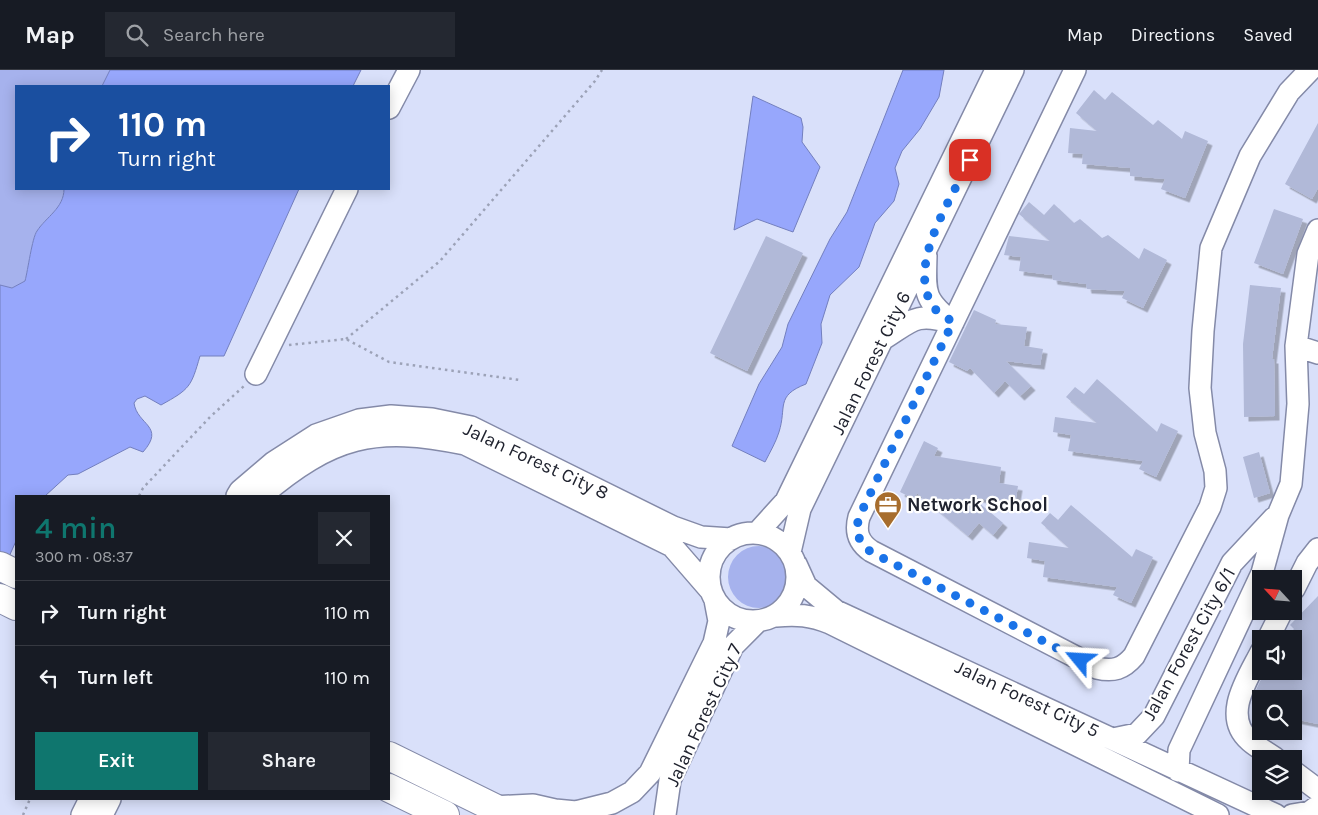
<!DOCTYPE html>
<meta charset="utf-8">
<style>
:root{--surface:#171b24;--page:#242831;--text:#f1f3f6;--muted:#9ea1a6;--line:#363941;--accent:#0f766e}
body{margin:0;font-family:Karla,sans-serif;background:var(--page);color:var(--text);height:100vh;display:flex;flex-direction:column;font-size:19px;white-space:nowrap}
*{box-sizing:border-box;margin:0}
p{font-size:16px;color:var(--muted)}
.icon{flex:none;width:28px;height:28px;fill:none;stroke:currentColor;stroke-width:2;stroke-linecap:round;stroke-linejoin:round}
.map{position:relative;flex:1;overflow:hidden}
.side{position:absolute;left:15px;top:425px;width:375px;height:305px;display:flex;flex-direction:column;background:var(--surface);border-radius:0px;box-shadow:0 2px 12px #0003}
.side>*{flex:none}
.banner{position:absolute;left:15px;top:15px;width:375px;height:105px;border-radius:0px;box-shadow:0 2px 12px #0003;background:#1a4fa0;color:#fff;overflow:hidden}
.needle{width:32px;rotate:296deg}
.controls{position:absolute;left:1252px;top:500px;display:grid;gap:10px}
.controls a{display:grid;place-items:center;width:50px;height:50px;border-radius:0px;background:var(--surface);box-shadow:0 2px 12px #0003;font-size:25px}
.pin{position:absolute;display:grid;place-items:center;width:42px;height:42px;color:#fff;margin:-21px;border-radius:10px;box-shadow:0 2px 8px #0006}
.me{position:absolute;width:55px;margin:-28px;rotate:297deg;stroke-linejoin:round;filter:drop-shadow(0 0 4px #0008)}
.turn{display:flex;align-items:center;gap:18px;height:105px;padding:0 20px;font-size:22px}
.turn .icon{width:65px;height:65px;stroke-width:2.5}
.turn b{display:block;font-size:35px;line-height:42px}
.round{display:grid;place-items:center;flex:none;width:52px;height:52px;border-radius:0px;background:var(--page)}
.headline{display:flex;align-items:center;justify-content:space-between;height:85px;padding:0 20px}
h1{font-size:30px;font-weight:600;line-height:38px;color:var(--accent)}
.button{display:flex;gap:10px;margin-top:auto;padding:10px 20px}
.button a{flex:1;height:58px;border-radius:0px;background:var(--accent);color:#fff;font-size:20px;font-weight:600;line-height:58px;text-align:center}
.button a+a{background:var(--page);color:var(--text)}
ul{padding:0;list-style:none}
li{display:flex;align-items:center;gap:15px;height:65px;padding:0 20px;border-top:1px solid var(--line)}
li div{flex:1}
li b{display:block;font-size:19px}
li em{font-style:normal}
header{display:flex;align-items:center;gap:30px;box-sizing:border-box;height:70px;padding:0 25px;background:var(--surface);border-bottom:1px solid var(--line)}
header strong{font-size:24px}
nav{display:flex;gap:28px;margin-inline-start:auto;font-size:18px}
.search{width:350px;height:45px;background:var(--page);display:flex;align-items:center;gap:12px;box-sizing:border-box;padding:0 18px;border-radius:0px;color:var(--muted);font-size:19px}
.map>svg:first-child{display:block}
.green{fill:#a6b2ed}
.water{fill:#97a7fc;stroke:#737fbe}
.building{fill:#b1b9d8;filter:url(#shadow)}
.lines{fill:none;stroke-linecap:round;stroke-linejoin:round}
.minor-casing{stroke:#848aa8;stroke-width:24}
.major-casing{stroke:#848aa8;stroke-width:30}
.path{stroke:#9ca2b7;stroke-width:2.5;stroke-dasharray:2.5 4;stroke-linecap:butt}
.minor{stroke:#fff;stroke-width:21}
.major{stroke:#fff;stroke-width:28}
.route{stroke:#1a73e8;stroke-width:9;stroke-dasharray:0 16.2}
.labels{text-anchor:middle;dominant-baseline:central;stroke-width:4.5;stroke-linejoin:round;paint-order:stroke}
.street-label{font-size:19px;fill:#20232f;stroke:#fff}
.poi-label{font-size:19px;font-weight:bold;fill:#20232f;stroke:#fff;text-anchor:start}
</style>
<header>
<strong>Map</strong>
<div class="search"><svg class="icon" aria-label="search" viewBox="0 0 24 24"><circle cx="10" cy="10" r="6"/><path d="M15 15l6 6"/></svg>Search here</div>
<nav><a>Map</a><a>Directions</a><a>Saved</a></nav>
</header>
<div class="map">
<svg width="1318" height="745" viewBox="0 0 1318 745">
<defs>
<filter id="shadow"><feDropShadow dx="4.5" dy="4.5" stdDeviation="0" flood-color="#0004"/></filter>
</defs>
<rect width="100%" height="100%" fill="#d9e0fa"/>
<!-- green -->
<path class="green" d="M0,0H110L102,16H16V119H64C64,138 46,147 37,161C32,168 28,200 25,211L12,218L0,215Z
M728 507a31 31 0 1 1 62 0a31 31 0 1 1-62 0Z"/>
<!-- water -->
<path class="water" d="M110,0H361L353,16H102Z
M903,0H944L939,27L920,59L902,81L895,98L899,114L894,131L875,153L859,197L830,225L821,254L822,273L806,314C775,326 787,337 779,362C776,372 770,382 765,392L732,376L759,314L782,277L788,254L830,169L847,142Z
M753,26L801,48L803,57L802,72L820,97L793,162L757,149L734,160Z
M64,119H299L224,286H200C191,317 190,319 161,335L145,326L137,329L134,333C137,355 166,356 143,382L130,377L78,404L68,405L45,426H16V471L0,507V215L12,218L25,211C28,200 32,168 37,161C46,147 64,138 64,119Z"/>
<!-- building -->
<path class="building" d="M1094,20L1105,30L1112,22L1153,55L1158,50L1182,69L1185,61L1208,71L1185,128L1161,119L1165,109L1130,106V98L1082,94L1083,84L1068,83L1070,58L1097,61L1076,43Z
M1318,53V118L1312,129L1285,114Z
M1029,132L1044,145L1054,134L1074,153L1080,149L1102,168L1108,165L1139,189L1144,178L1167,190L1143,238L1122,228L1125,221L1087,219L1086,214L1053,210L1052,205L1019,201L1021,187L1004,185L1009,166L1050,171L1019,144Z
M1274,139L1303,149L1283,204L1254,193Z
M766,166L803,183L747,301L710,283Z
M1250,215L1281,218L1272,289H1274L1275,346L1244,347L1243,274Z
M974,240L996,250L995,254L1027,257L1024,276L1043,279L1040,295L1006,291L1031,316L1020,326L1005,311L994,323L970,298L967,301L949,292Z
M1097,309L1157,362L1161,353L1178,361L1156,407L1139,399L1143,391L1068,381L1071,365L1053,362L1055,347L1097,353L1066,327L1075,317L1084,324Z
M924,371L938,378L934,386L1001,397L999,413L1018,416L1015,434L972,427L1003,453L993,465L979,453L968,466L917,423L914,429L900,422Z
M1259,382L1270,423L1254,428L1243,387Z
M1071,435L1132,487L1136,479L1153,487L1131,533L1113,525L1117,517L1043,507L1045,491L1027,488L1029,472L1069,478L1041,453L1050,443L1058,450Z
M1318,526V654L1294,649V629H1262L1255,622L1265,601H1294V569H1285L1294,559L1290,555Z"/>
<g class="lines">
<!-- minor casing -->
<g class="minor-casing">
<path id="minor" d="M1075,0L859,447C855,462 858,472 871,481L1097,598C1113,602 1123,599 1134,586L1210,437L1216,418L1215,401L1205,363L1200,318L1203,261L1211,178L1250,86L1289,22L1310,0
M389,38L409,0
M926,186C925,223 923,229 953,253
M883,269C912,251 915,242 950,252
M1296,276L1318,283
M256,304L347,119
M237,426L240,421L274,392L316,365L359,350L391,346L432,349L471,357L673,457L701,467L731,469
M261,426C332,366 374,355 465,374L672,476L711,521
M709 507a44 44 0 1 1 88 0a44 44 0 1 1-88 0Z
M757,463L786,431L996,0
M790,482L800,439L1013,0
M796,494L806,516L836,541L1276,745
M1294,519L1307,493L1318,479
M776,546C796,544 811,545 830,553L1218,745
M1268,569L1282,541
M1261,582C1248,608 1221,646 1250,671C1258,678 1268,683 1276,689
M1113,669L1137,664L1154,646L1232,493L1274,448
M1178,701L1179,680L1262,503L1278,445L1291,414L1298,334L1296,276L1308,184L1318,160
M1294,702L1318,720
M492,737L533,735L555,740L576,742L612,733L632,722L650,703L714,573L719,551L715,530
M82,745L90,729
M102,745L110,729
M665,745L670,710L733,576L757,552
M1292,745L1310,742L1318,736"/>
</g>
<!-- major casing -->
<g class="major-casing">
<path id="major" d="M0,496L16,504
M0,528L16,536
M389,686L509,745
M389,718L445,745"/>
</g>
<!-- path -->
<path class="path" d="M346,269L440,191L595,11L602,0
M289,275L346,269L389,292L520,310
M139,426L143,418L210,347L244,316
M23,745L30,729"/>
<!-- minor -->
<use href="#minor" class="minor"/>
<!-- major -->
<use href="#major" class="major"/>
</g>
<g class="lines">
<!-- route -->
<path class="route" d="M970,90C952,128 907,193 932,235C936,242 946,247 953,252L859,447C855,462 858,472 871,482L1080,590"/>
</g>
<!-- icons -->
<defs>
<g id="office-pin" transform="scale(1.4375)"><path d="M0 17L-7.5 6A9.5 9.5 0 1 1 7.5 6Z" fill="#a76d2d" stroke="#fff"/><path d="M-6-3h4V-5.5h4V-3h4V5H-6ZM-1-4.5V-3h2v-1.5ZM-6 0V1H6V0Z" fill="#fff"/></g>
</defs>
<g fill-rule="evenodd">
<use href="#office-pin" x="888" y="435"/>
</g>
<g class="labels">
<!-- street labels -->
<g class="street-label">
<text transform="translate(871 293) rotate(-64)">Jalan Forest City 6</text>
<text transform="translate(536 391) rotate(25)">Jalan Forest City 8</text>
<text transform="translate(1189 574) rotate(-61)">Jalan Forest City 6/1</text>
<text transform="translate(1027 629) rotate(25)">Jalan Forest City 5</text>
<text transform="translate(704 645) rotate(-65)">Jalan Forest City 7</text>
</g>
<!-- poi labels -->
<g class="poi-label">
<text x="907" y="435">Network School</text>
</g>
</g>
</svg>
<div class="controls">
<a><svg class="needle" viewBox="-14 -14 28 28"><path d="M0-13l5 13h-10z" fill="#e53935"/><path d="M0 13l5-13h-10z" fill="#9ea1a6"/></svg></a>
<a><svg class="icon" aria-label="sound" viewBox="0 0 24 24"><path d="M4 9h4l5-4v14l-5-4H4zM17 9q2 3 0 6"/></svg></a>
<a><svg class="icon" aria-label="search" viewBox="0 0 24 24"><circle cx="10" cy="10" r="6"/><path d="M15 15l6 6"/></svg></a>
<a><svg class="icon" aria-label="layers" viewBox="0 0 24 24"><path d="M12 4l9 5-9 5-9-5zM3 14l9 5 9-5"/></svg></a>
</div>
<div class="pin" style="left:970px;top:90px;background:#d93025"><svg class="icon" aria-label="arrive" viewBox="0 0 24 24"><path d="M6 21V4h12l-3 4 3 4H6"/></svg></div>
<svg class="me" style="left:1080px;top:590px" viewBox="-20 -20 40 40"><path d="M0-17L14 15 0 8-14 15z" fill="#1a73e8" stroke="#fff" stroke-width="4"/></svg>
<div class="banner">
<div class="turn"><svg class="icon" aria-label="right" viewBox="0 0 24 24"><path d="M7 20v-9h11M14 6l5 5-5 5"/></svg><div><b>110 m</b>Turn right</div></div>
</div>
<section class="side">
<div class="headline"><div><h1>4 min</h1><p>300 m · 08:37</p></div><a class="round"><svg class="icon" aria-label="close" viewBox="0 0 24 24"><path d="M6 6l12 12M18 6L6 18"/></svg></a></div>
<ul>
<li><svg class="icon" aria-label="right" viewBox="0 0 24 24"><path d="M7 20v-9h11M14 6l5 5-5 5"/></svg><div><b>Turn right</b></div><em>110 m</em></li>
<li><svg class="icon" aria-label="left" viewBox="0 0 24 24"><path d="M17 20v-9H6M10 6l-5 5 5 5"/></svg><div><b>Turn left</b></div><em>110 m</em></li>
</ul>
<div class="button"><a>Exit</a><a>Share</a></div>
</section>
</div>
